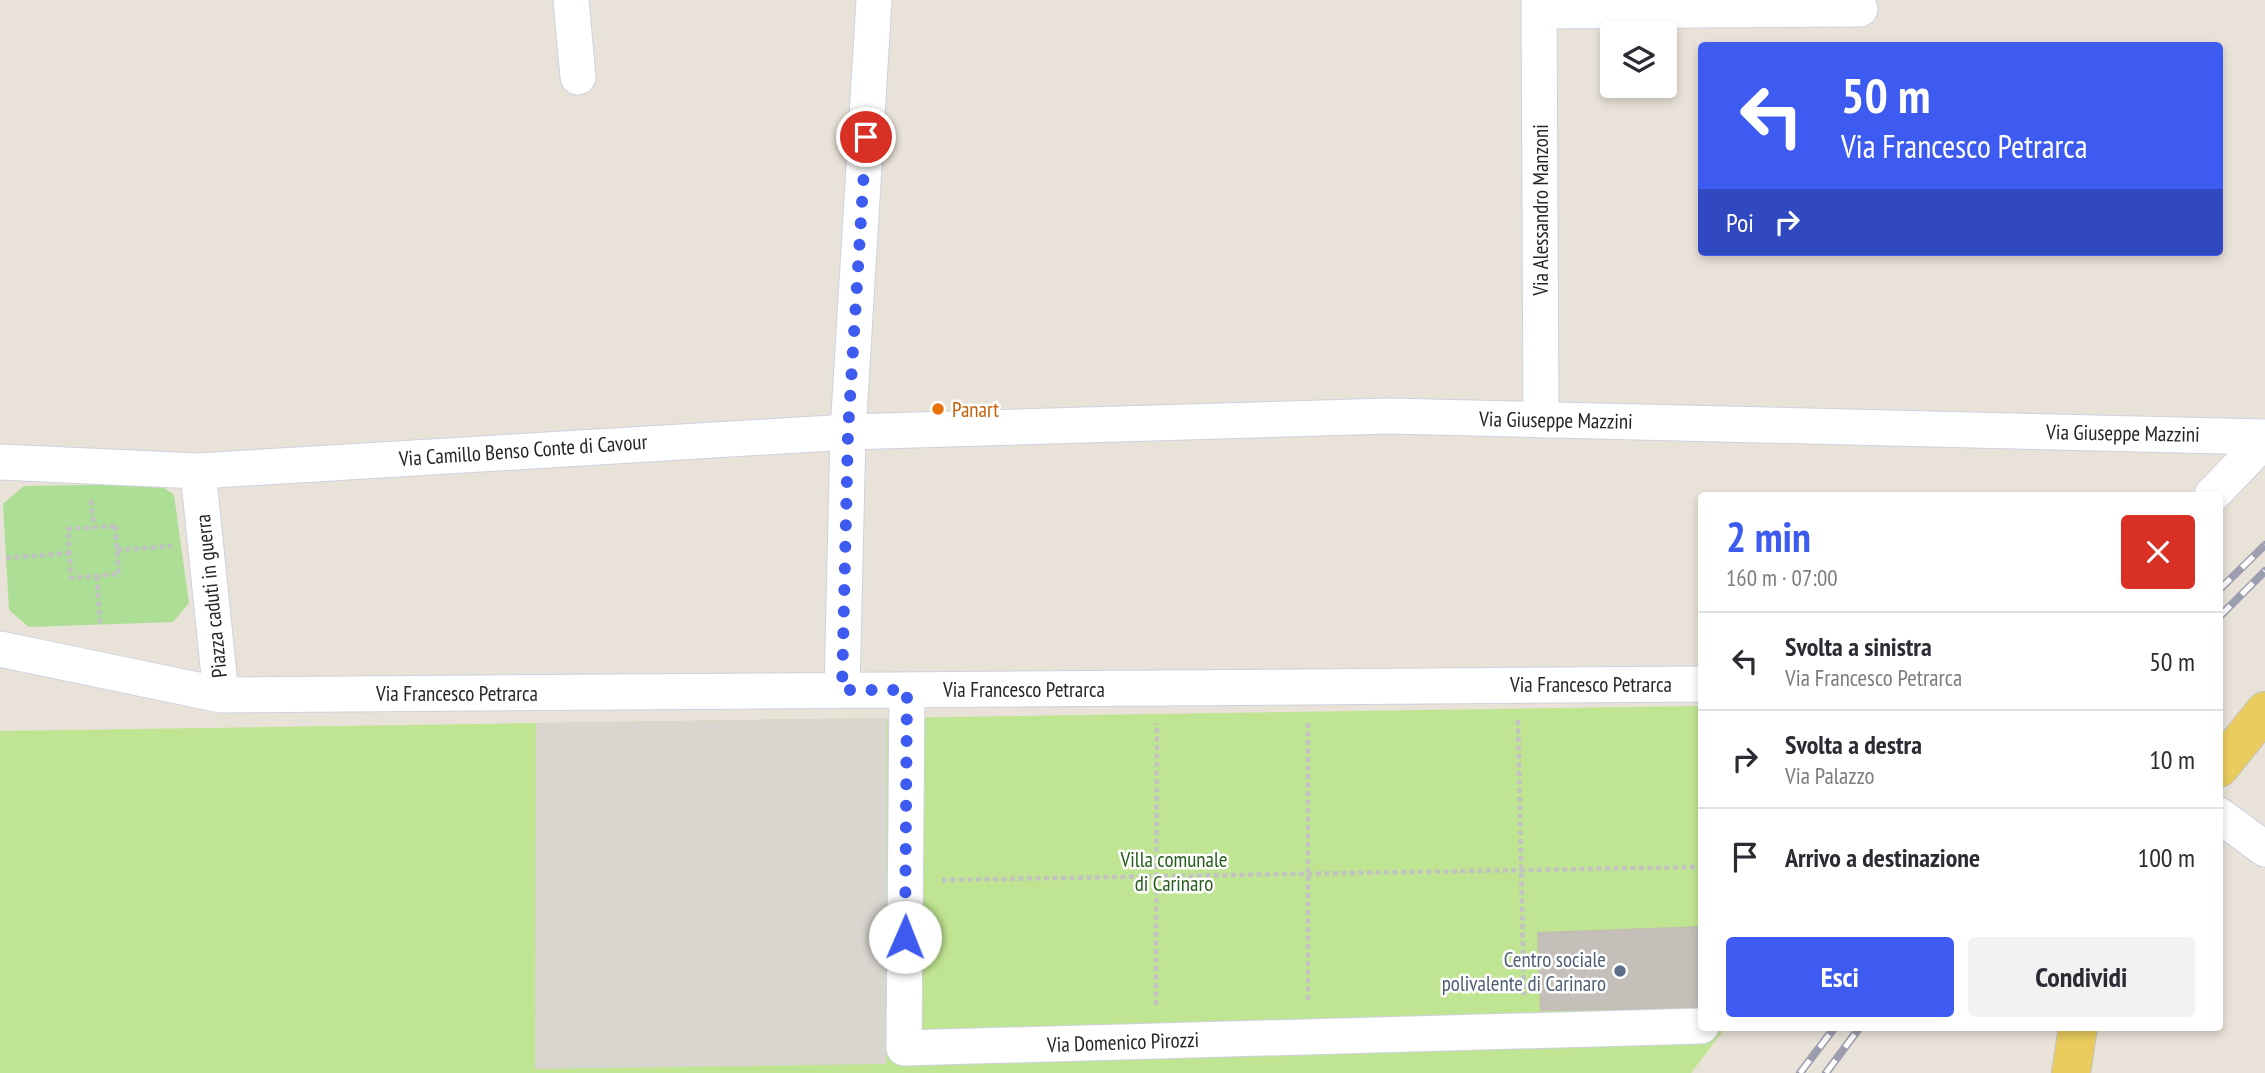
<!DOCTYPE html>
<html lang="it">
<meta charset="utf-8">
<style>
:root{--surface:#fff;--page:#f2f2f3;--text:#2b2b33;--muted:#7c7c81;--line:#e1e1e2;--accent:#3d5af1}
body{margin:0;font-family:"PT Sans Narrow",sans-serif;background:var(--page);color:var(--text);height:100vh;display:flex;flex-direction:column;font-size:26px;white-space:nowrap}
*{box-sizing:border-box;margin:0}
p{font-size:23px;color:var(--muted)}
.icon{flex:none;width:38px;height:38px;fill:none;stroke:currentColor;stroke-width:2;stroke-linecap:round;stroke-linejoin:round}
.map{position:relative;flex:1;overflow:hidden}
.details{position:absolute;left:1698px;top:492px;width:525px;height:539px;display:flex;flex-direction:column;background:var(--surface);border-radius:7px;box-shadow:0 4px 10px #0003}
.details>*{flex:none}
.top-card{position:absolute;left:1698px;top:42px;width:525px;height:214px;border-radius:7px;box-shadow:0 4px 10px #0003;background:#3d5af1;color:#fff;overflow:hidden}
.buttons{position:absolute;left:1600px;top:21px;display:grid;gap:14px}
.buttons a{display:grid;place-items:center;width:77px;height:77px;border-radius:7px;background:var(--surface);box-shadow:0 4px 10px #0003;font-size:35px}
.pin{position:absolute;display:grid;place-items:center;width:60px;height:60px;color:#fff;margin:-30px;border:4px solid #fff;border-radius:50%;box-shadow:0 2px 7px #0007}
.me{position:absolute;width:77px;margin:-38px;rotate:1deg;stroke-linejoin:round;filter:drop-shadow(0 0 5px #0008)}
.turn{display:flex;align-items:center;gap:24px;height:147px;padding:0 28px;font-size:32px}
.turn .icon{width:91px;height:91px;stroke-width:2.5}
.turn b{display:block;font-size:49px;line-height:60px}
.then{display:flex;align-items:center;height:66px;padding:0 28px;background:#0003;gap:14px;font-size:26px}
.round{display:grid;place-items:center;flex:none;width:74px;height:74px;border-radius:7px;background:var(--page)}
.head{display:flex;align-items:center;justify-content:space-between;height:119px;padding:0 28px}
h1{font-size:42px;font-weight:600;line-height:52px;color:var(--accent)}
.cta{display:flex;gap:14px;margin-top:auto;padding:14px 28px}
.cta a{flex:1;height:80px;border-radius:7px;background:var(--accent);color:#fff;font-size:28px;font-weight:600;line-height:80px;text-align:center}
.cta a+a{background:var(--page);color:var(--text)}
ul{padding:0;list-style:none}
li{display:flex;align-items:center;gap:21px;height:98px;padding:0 28px;border-top:2px solid var(--line)}
li div{flex:1}
li b{display:block;font-size:26px}
li em{font-style:normal}
.map>svg:first-child{display:block}
.green{fill:#adde96}
.pitch{fill:#c0e592}
.plaza{fill:#d9d5cf}
.building{fill:#c4bfb8;stroke:#c4beb2;stroke-width:2}
.lines{fill:none;stroke-linecap:round;stroke-linejoin:round}
.minor-casing{stroke:#ced1df;stroke-width:37}
.major-casing{stroke:#c2c2c2;stroke-width:40}
.path{stroke:#c2c2c2;stroke-width:4.5;stroke-dasharray:5 3.5;stroke-linecap:butt}
.minor{stroke:#fff;stroke-width:35}
.major{stroke:#e9cc5d;stroke-width:38}
.rail-casing{stroke:#9c9eb0;stroke-width:8}
.rail{stroke:#fff;stroke-width:5;stroke-dasharray:16;stroke-linecap:butt}
.route{stroke:#3d5af1;stroke-width:12;stroke-dasharray:0 21.6}
.food-dot{fill:#e8710a;stroke:#fff;stroke-width:2.5}
.service-dot{fill:#5c6f8a;stroke:#fff;stroke-width:2.5}
.labels{text-anchor:middle;dominant-baseline:central;stroke-width:5;stroke-linejoin:round;paint-order:stroke}
.street-label{font-size:21px;fill:#262626;stroke:#fff}
.food-label{font-size:21px;fill:#c56008;stroke:#fff;text-anchor:start}
.park-label{font-size:21px;fill:#285e1c;stroke:#fff}
.service-label{font-size:21px;fill:#4e5e75;stroke:#fff;text-anchor:end}
</style>
<div class="map">
<svg width="2265" height="1073" viewBox="0 0 2265 1073">
<rect width="100%" height="100%" fill="#e9e2d8"/>
<!-- green -->
<path class="green" d="M159,484L174,495L189,603L173,622L29,627L9,610L3,504L24,486Z"/>
<!-- pitch -->
<path class="pitch" d="M1701,706V1027H1726L1691,1073H0V731Z"/>
<!-- plaza -->
<path class="plaza" d="M887,718L886,1064L535,1069L536,723Z"/>
<!-- building -->
<path class="building" d="M1701,927V1008L1541,1010L1538,933Z"/>
<g class="lines">
<!-- minor casing -->
<g class="minor-casing">
<path id="minor" d="M571,0L578,77
M1539,0L1541,420
M1539,11L1860,9
M0,462L198,471L221,695
M198,471L848,432L1389,416L2265,437
M2212,495L2265,440
M0,649L221,695L1701,684
M842,690L848,432L874,0
M907,690L904,1048L1701,1026
M2219,815L2265,849"/>
</g>
<!-- major casing -->
<g class="major-casing">
<path id="major" d="M2219,768L2265,711
M2071,1073L2078,1027"/>
</g>
<!-- path -->
<path class="path" d="M91,500L94,527
M115,526L119,574L71,578L68,529Z
M117,550L172,546
M6,558L70,553
M97,576L100,625
M1518,720L1524,995
M1308,723V1001
M942,880L1701,867
M1156,1005L1157,723"/>
<!-- minor -->
<use href="#minor" class="minor"/>
<!-- major -->
<use href="#major" class="major"/>
<!-- rail casing -->
<g class="rail-casing">
<path id="rail" d="M2219,590L2265,545
M2219,617L2265,571
M1800,1073L1835,1027
M1826,1073L1860,1027"/>
</g>
<!-- rail -->
<use href="#rail" class="rail"/>
</g>
<g class="lines">
<!-- route -->
<path class="route" d="M866,137L848,432L842,690H907L905,937"/>
</g>
<!-- markers -->
<circle class="food-dot" cx="938" cy="409" r="7"/>
<circle class="service-dot" cx="1620" cy="971" r="7"/>
<g class="labels">
<!-- street labels -->
<g class="street-label">
<text transform="translate(1540 210) rotate(-90)">Via Alessandro Manzoni</text>
<text transform="translate(1556 420) rotate(1)">Via Giuseppe Mazzini</text>
<text transform="translate(2123 433) rotate(1)">Via Giuseppe Mazzini</text>
<text transform="translate(523 450) rotate(-4)">Via Camillo Benso Conte di Cavour</text>
<text transform="translate(211 596) rotate(-96)">Piazza caduti in guerra</text>
<text x="1591" y="684">Via Francesco Petrarca</text>
<text x="1024" y="689">Via Francesco Petrarca</text>
<text x="457" y="693">Via Francesco Petrarca</text>
<text transform="translate(1123 1042) rotate(-2)">Via Domenico Pirozzi</text>
</g>
<!-- food labels -->
<g class="food-label">
<text x="952" y="409">Panart</text>
</g>
<!-- park labels -->
<g class="park-label">
<text x="1174" y="859">Villa comunale<tspan x="1174" dy="24">di Carinaro</tspan></text>
</g>
<!-- service labels -->
<g class="service-label">
<text x="1606" y="959">Centro sociale<tspan x="1606" dy="24">polivalente di Carinaro</tspan></text>
</g>
</g>
</svg>
<div class="buttons">
<a><svg class="icon" aria-label="layers" viewBox="0 0 24 24"><path d="M12 4l9 5-9 5-9-5zM3 14l9 5 9-5"/></svg></a>
</div>
<div class="pin" style="left:866px;top:137px;background:#d93025"><svg class="icon" aria-label="arrive" viewBox="0 0 24 24"><path d="M6 21V4h12l-3 4 3 4H6"/></svg></div>
<svg class="me" style="left:905px;top:937px" viewBox="-20 -20 40 40"><circle r="19" fill="#fff"/><path d="M0-13L10 11 0 6-10 11z" fill="#3d5af1"/></svg>
<div class="top-card">
<div class="turn"><svg class="icon" aria-label="left" viewBox="0 0 24 24"><path d="M17 20v-9H6M10 6l-5 5 5 5"/></svg><div><b>50 m</b>Via Francesco Petrarca</div></div>
<div class="then">Poi<svg class="icon" aria-label="right" viewBox="0 0 24 24"><path d="M7 20v-9h11M14 6l5 5-5 5"/></svg></div>
</div>
<section class="details">
<div class="head"><div><h1>2 min</h1><p>160 m · 07:00</p></div><a class="round" style="background:#d93025;color:#fff"><svg class="icon" aria-label="close" viewBox="0 0 24 24"><path d="M6 6l12 12M18 6L6 18"/></svg></a></div>
<ul>
<li><svg class="icon" aria-label="left" viewBox="0 0 24 24"><path d="M17 20v-9H6M10 6l-5 5 5 5"/></svg><div><b>Svolta a sinistra</b><p>Via Francesco Petrarca</p></div><em>50 m</em></li>
<li><svg class="icon" aria-label="right" viewBox="0 0 24 24"><path d="M7 20v-9h11M14 6l5 5-5 5"/></svg><div><b>Svolta a destra</b><p>Via Palazzo</p></div><em>10 m</em></li>
<li><svg class="icon" aria-label="arrive" viewBox="0 0 24 24"><path d="M6 21V4h12l-3 4 3 4H6"/></svg><div><b>Arrivo a destinazione</b></div><em>100 m</em></li>
</ul>
<div class="cta"><a>Esci</a><a>Condividi</a></div>
</section>
</div>
